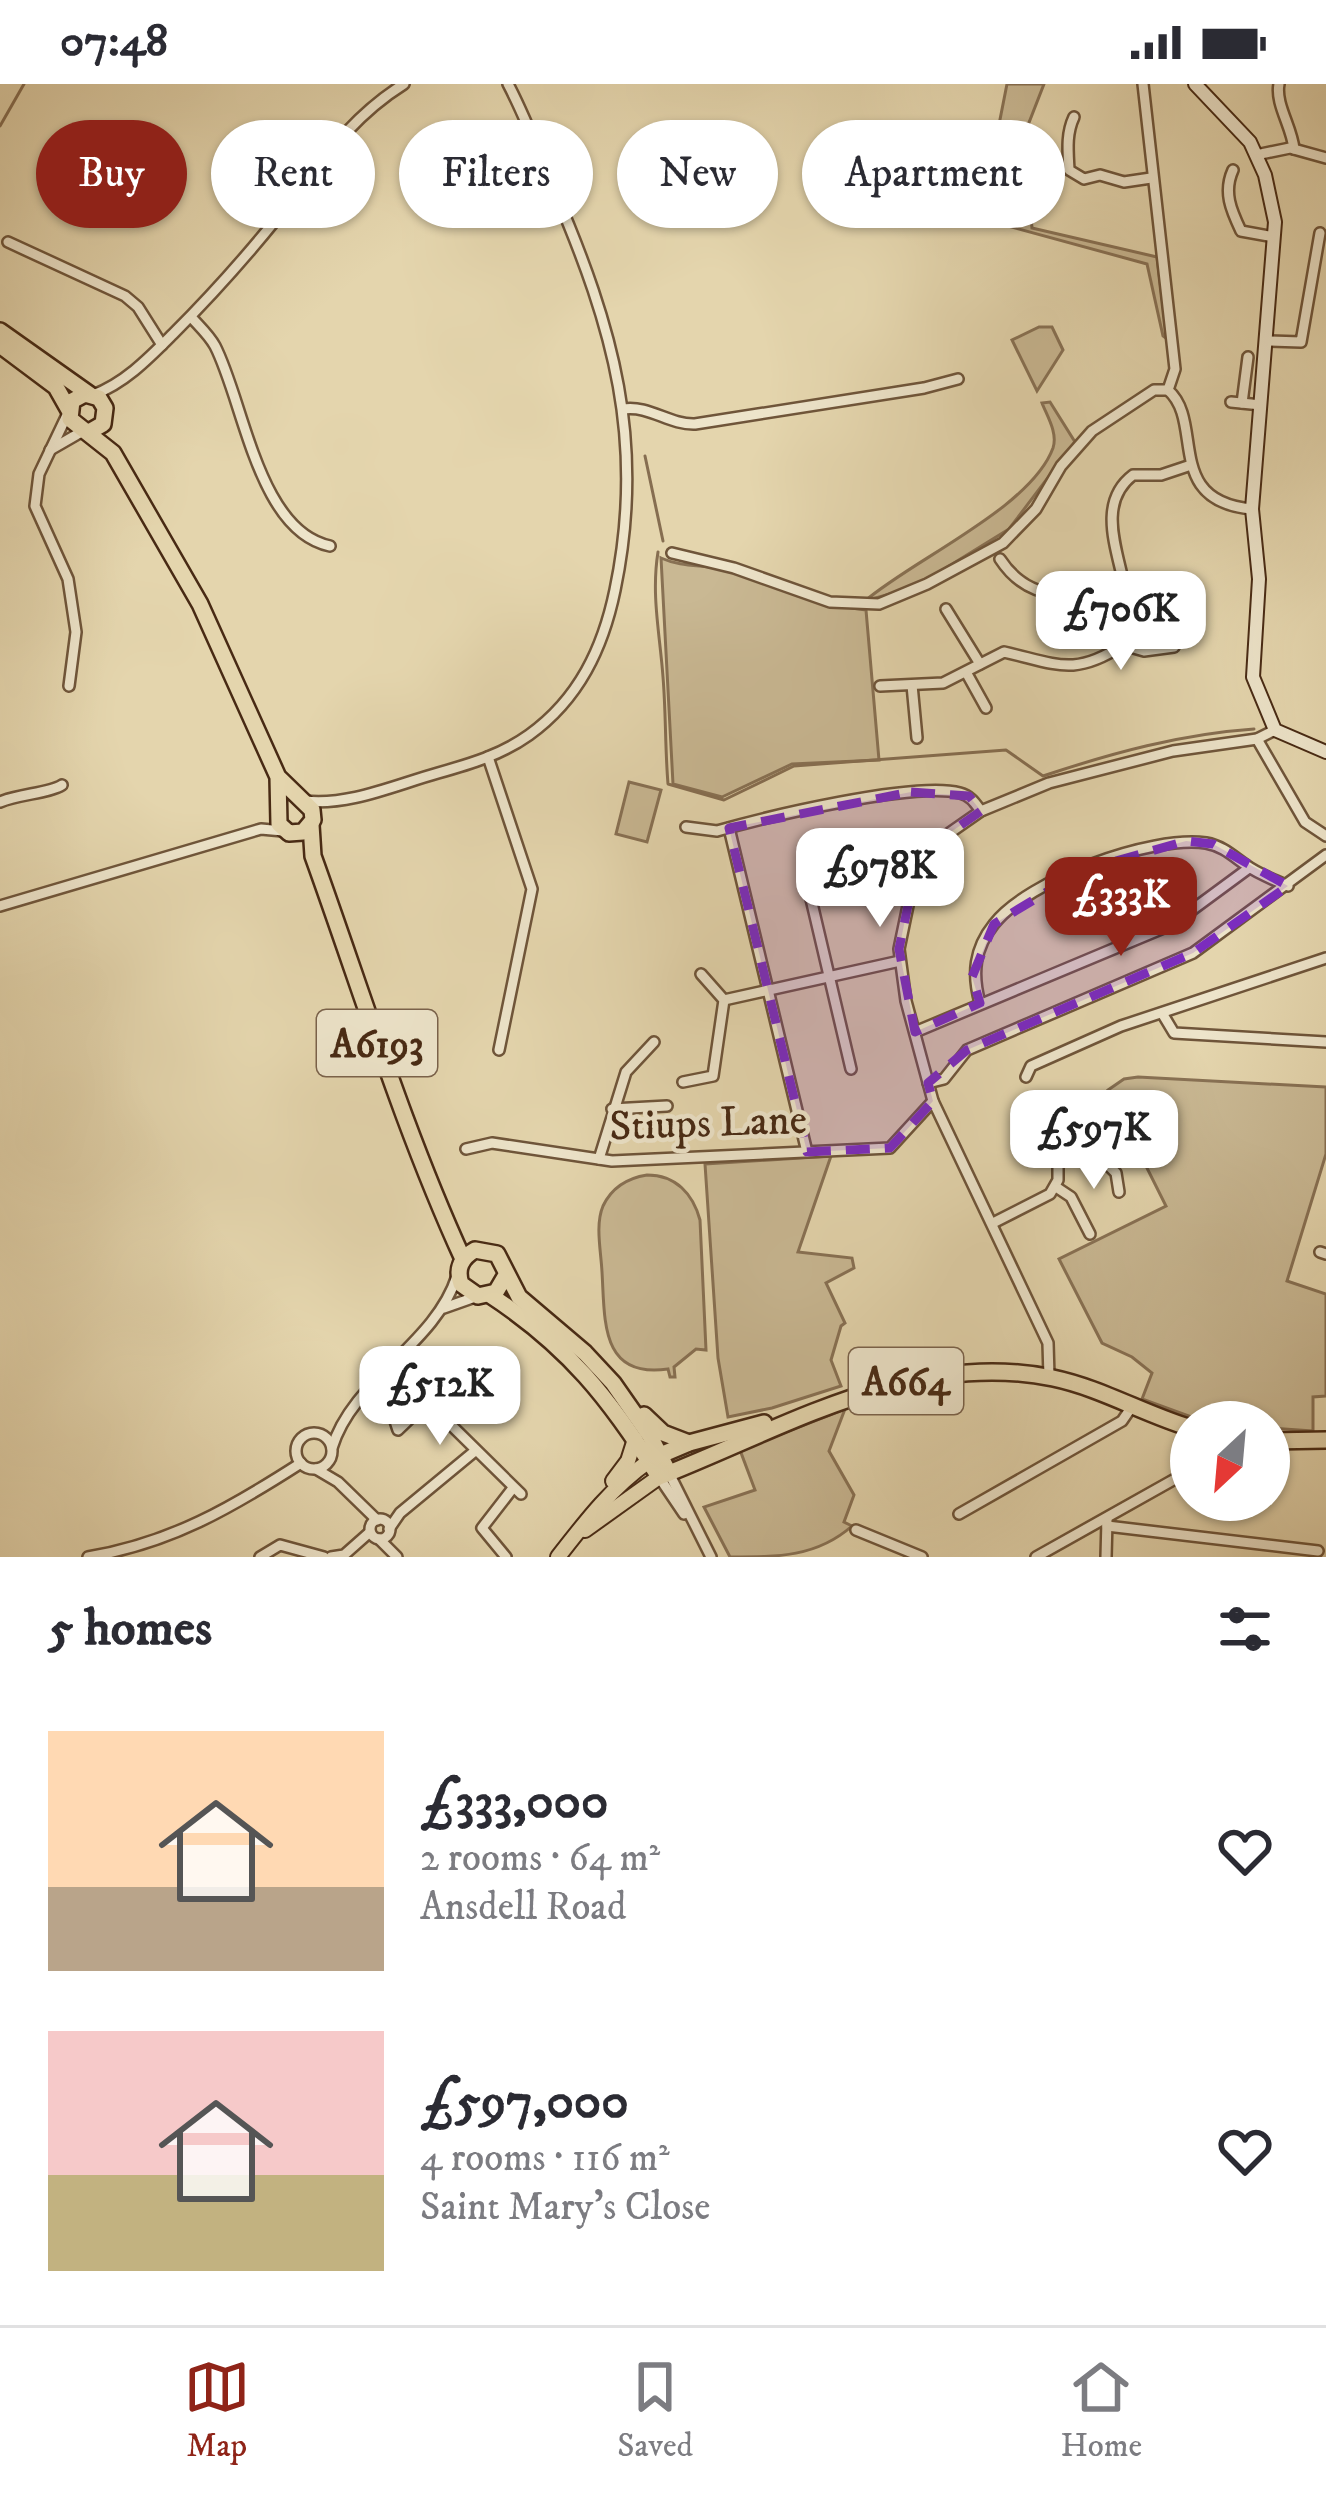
<!DOCTYPE html>
<html lang="en">
<head>
<meta charset="utf-8">
<style>
  :root { --surface:#fff; --page:#f2f2f3; --text:#2b2b33; --muted:#7c7c81; --line:#e1e1e2; --accent:#8f2418 }
  body { margin:0; font-family:"IM FELL DW Pica",serif; background:var(--page); color:var(--text); height:100vh; display:flex; flex-direction:column; font-size:45px; white-space:nowrap }
  * { box-sizing:border-box; margin:0 }
  p { font-size:39px; color:var(--muted) }
  .icon { flex:none; width:66px; height:66px; fill:none; stroke:currentColor; stroke-width:2; stroke-linecap:round; stroke-linejoin:round }
  .map { position:relative; height:1473px; overflow:hidden }
  .side { display:flex; flex-direction:column; background:var(--surface); flex:1 }
  .side>* { flex:none }
  .hud { position:absolute; left:36px; top:36px; width:1254px; height:108px; display:flex; gap:24px }
  .needle { width:78px; rotate:206deg }
  .tools { position:absolute; left:1170px; top:1317px; display:grid; gap:24px }
  .tools a { display:grid; place-items:center; width:120px; height:120px; border-radius:50%; background:var(--surface); box-shadow:0 3px 9px #0004; font-size:60px }
  .price { position:absolute; translate:-50% -102px; padding:0 27px; border-radius:24px; background:#fff; color:#222; font-size:39px; line-height:78px; filter:drop-shadow(0 3px 6px #0008) }
  .price::after { content:''; position:absolute; left:50%; top:72px; width:36px; height:27px; margin-left:-18px; background:inherit; clip-path:polygon(0 0,100% 0,50% 100%) }
  .price.on { background:var(--accent); color:#fff }
  ul { padding:0; list-style:none }
  li { display:flex; align-items:center; gap:36px; height:300px; padding:0 48px }
  li span { display:grid; place-items:center; flex:none; width:336px; height:240px; border-radius:0px; color:#555 }
  li>.icon { margin-inline-start:auto }
  span .icon { width:144px; height:144px; fill:#fffc; stroke-width:1 }
  li b { font-size:51px }
  h2 { display:flex; justify-content:space-between; align-items:center; height:144px; padding:0 48px; font-size:51px }
  .pill { padding:0 42px; border-radius:54px; background:var(--surface); box-shadow:0 3px 9px #0004; font-size:42px; line-height:108px }
  .pill.on { background:var(--accent); color:#fff }
  .status { display:flex; justify-content:space-between; align-items:center; height:84px; padding:0 60px; background:var(--surface); direction:ltr }
  .status svg { height:33px; fill:currentColor }
  .tabs { display:flex; justify-content:space-around; align-items:center; height:168px; border-top:3px solid var(--line); background:var(--surface); font-size:33px; color:var(--muted) }
  .tabs a { display:grid; justify-items:center; gap:6px }
  .tabs .on { color:var(--accent) }
  .map>svg:first-child { display:block }
  .green { fill:#c9b893; stroke:#887154; stroke-width:3 }
  .lines { fill:none; stroke-linecap:round; stroke-linejoin:round }
  .stream { stroke:#866e51; stroke-width:3 }
  .minor-casing { stroke:#6f553a; stroke-width:14 }
  .secondary-casing { stroke:#482a14; stroke-width:16 }
  .primary-casing { stroke:#482a14; stroke-width:18 }
  .trunk-casing { stroke:#482a14; stroke-width:20 }
  .minor { stroke:#ede4ca; stroke-width:9 }
  .secondary { stroke:#ede4ca; stroke-width:12 }
  .primary { stroke:#e4d5ad; stroke-width:14 }
  .trunk { stroke:#e4d5ad; stroke-width:15 }
  .marked { fill:#7b2cbf; fill-opacity:0.2; stroke:#7b2cbf; stroke-width:9; stroke-dasharray:24 15; stroke-linejoin:round }
  .labels { text-anchor:middle; stroke-width:9; stroke-linejoin:round; paint-order:stroke }
  .shield { fill:#ede4ca; stroke:#7a624b; stroke-width:3 }
  .shield-label { font-size:39px; font-weight:bold; fill:#482a14 }
  .street-label { font-size:42px; fill:#482a14; stroke:#ede4ca }
</style>
</head>
<body>
<div class="status"><b>07:48</b><svg viewBox="0 0 49 12"><path d="M0 12V9h3v3zM5 12V6h3v6zM10 12V3h3v9zM15 12V0h3v12zM26 1h20v11H26zM47 4h2v5h-2z"/></svg></div>
<div class="map">
<svg width="1326" height="1473" viewBox="0 0 1326 1473">
  <rect width="100%" height="100%" fill="#e4d5ad"/>
  <filter id="stains"><feTurbulence type="fractalNoise" baseFrequency=".00167" numOctaves="4"/><feColorMatrix values="0 0 0 0 .2 0 0 0 0 .09 0 0 0 0 .02 0 0 0 .5 -.17"/></filter>
  <radialGradient id="worn" r=".72"><stop offset=".6" stop-color="#630" stop-opacity="0"/><stop offset="1" stop-color="#630" stop-opacity=".3"/></radialGradient>
  <g class="green">
    <path d="M1007 0H1044L1023 54 1032 144 1157 173 1167 255 1163 252 1147 180 1008 142 993 71Z"/>
    <path d="M1039 243H1052L1063 266 1037 307 1012 256Z"/>
    <path d="M1050 318 1075 358 1009 445 915 503 865 517C912 476 1031 424 1053 364 1058 349 1047 332 1042 319Z"/>
    <path d="M661 474C683 484 704 480 727 486 777 498 813 520 866 526L879 676 792 680 722 713 673 700Z"/>
    <path d="M629 698 661 706 647 758 616 750Z"/>
    <path d="M1138 993 1326 1003V1070L1287 1197 1326 1210V1312L1313 1313V1347L1269 1344V1338H1205L1142 1315 1152 1289 1132 1273 1102 1259 1059 1175 1166 1122 1108 1006 1124 995Z"/>
    <path d="M831 1072 798 1168 852 1174 854 1184 826 1199 845 1239 841 1242 831 1276 841 1302 772 1324 728 1333 718 1274 705 1080Z"/>
    <path d="M647 1091C676 1091 693 1110 700 1136L706 1266 696 1265 674 1283 675 1293H670L668 1285C600 1295 605 1236 602 1188 601 1167 595 1141 603 1122 612 1103 628 1094 647 1091Z"/>
    <path d="M845 1325 829 1367 854 1411 844 1438 852 1442C817 1473 778 1473 730 1473L704 1423 755 1406 740 1366Z"/>
  </g>
  <g class="lines">
    <g class="stream">
      <path d="M0 42 24 0"/>
      <path d="M645 372 663 457"/>
      <path d="M658 468C651 511 660 551 663 593 666 629 665 664 668 700L724 716 794 682 1006 666 1043 692C1112 669 1181 650 1254 645"/>
    </g>
    <defs>
      <g id="minor">
        <path d="M1143 0 1175 285 1168 306C1205 338 1163 417 1252 425"/>
        <path d="M1279 0C1275 20 1292 43 1294 65"/>
        <path d="M1074 33C1066 50 1068 67 1069 86L1084 95 1100 91 1124 98 1151 94"/>
        <path d="M1256 71 1290 64 1326 74"/>
        <path d="M1233 86C1223 108 1231 126 1241 147L1274 153"/>
        <path d="M8 158 125 212 138 223 162 261"/>
        <path d="M191 233C199 242 209 251 215 262 244 318 258 447 330 462"/>
        <path d="M1266 257 1301 258 1320 149"/>
        <path d="M93 311C125 299 149 274 173 250 210 213 245 174 278 133 318 83 348 35 404 0"/>
        <path d="M1231 318 1261 321"/>
        <path d="M1242 319 1248 273"/>
        <path d="M623 325C650 321 669 341 695 340L924 304 958 295"/>
        <path d="M68 329 39 390 35 422 68 495 76 548 69 602"/>
        <path d="M50 366 83 347"/>
        <path d="M672 469 734 484 830 518 879 520 927 500 1003 459 1036 425 1061 382 1092 347 1154 306H1168"/>
        <path d="M1000 475C1030 521 1076 514 1123 502"/>
        <path d="M946 525 980 580"/>
        <path d="M1123 561 1144 567 1174 563"/>
        <path d="M966 588 986 624"/>
        <path d="M912 601 917 654"/>
        <path d="M880 602 943 599 1004 568C1057 580 1074 593 1123 561 1125 548 1128 534 1127 521 1125 480 1091 423 1133 391H1161L1191 381"/>
        <path d="M1257 655 1305 738 1326 752"/>
        <path d="M488 673 532 805 499 966"/>
        <path d="M305 717C349 722 395 701 438 689 470 680 501 671 529 651 579 615 603 564 615 506 646 358 613 243 555 108 540 72 526 34 508 0"/>
        <path d="M0 718C19 710 50 709 62 701"/>
        <path d="M686 743 717 747C766 733 915 697 960 709 971 712 975 719 981 727"/>
        <path d="M729 744 807 1068"/>
        <path d="M843 791 807 798 851 985"/>
        <path d="M0 822 261 745 283 747"/>
        <path d="M724 916 900 877"/>
        <path d="M980 919C972 890 974 865 994 840 1028 796 1151 751 1206 759 1223 762 1233 772 1246 781 1258 790 1275 796 1288 802"/>
        <path d="M1162 929 1174 949 1326 958"/>
        <path d="M915 948 1173 840 1249 784"/>
        <path d="M1026 993 1031 982 1121 942 1326 874"/>
        <path d="M683 998 713 992 724 916 701 890"/>
        <path d="M928 999 944 995 967 966 1193 869 1326 771"/>
        <path d="M612 1025 667 1022"/>
        <path d="M1092 1044 1102 1075 1116 1089 1119 1108"/>
        <path d="M466 1065 492 1059 612 1077 890 1064 933 1017"/>
        <path d="M599 1075 626 988 654 958"/>
        <path d="M1056 1103 1071 1113 1090 1150"/>
        <path d="M993 1139 1050 1110 1058 1096V1073L1068 1057 1108 1036"/>
        <path d="M1320 1168 1326 1170"/>
        <path d="M444 1224 478 1212"/>
        <path d="M391 1282 521 1410"/>
        <path d="M1049 1293 1048 1259 933 1017 906 917 899 865 910 812 938 757 981 727 1049 699 1173 667 1257 655 1275 646"/>
        <path d="M395 1337 398 1346 427 1318"/>
        <circle cx="314" cy="1367" r="18"/>
        <path d="M332 1364C353 1295 435 1261 457 1192"/>
        <path d="M316 1385 338 1398 377 1436"/>
        <path d="M669 1389 711 1473"/>
        <path d="M659 1393 684 1430"/>
        <path d="M959 1430 1122 1337 1133 1321"/>
        <circle cx="380" cy="1445" r="10"/>
        <path d="M1107 1442 1318 1467"/>
        <path d="M389 1445 400 1429 475 1367"/>
        <path d="M856 1446 922 1473"/>
        <path d="M379 1455 397 1473"/>
        <path d="M88 1473C171 1459 231 1424 301 1379"/>
        <path d="M260 1473 280 1461 324 1473"/>
        <path d="M331 1473 344 1471 370 1448"/>
        <path d="M506 1473 482 1444 513 1404"/>
        <path d="M1036 1473 1191 1386"/>
        <path d="M1106 1473 1107 1436"/>
      </g>
      <path id="secondary" d="M1195 0 1250 58 1265 91 1275 138 1252 425 1259 495 1253 593 1275 646 1326 668"/>
      <g id="primary">
        <path d="M613 1397 628 1377 635 1355"/>
        <path d="M585 1446 659 1393"/>
        <path d="M558 1473C586 1437 611 1404 649 1377"/>
      </g>
      <g id="trunk">
        <path d="M0 247 89 310"/>
        <path d="M0 261 56 303 69 326"/>
        <path d="M89 348 103 340 105 324 99 314 85 310 72 317 70 335 113 369 200 520 278 693 279 740 289 749 303 748 313 736 312 726 278 693"/>
        <path d="M311 741 313 772C362 908 403 1044 463 1175"/>
        <path d="M506 1191 496 1208 478 1212 461 1200C456 1185 461 1174 475 1166L497 1170 519 1213 585 1269 613 1299 650 1352 669 1389"/>
        <path d="M490 1211C568 1262 610 1315 659 1393 785 1344 913 1265 1053 1294 1101 1304 1144 1330 1191 1344"/>
        <path d="M644 1331 663 1349 689 1359"/>
        <path d="M1269 1357 1326 1356"/>
        <path d="M656 1373 689 1359 764 1339"/>
      </g>
    </defs>
    <use href="#minor" class="minor-casing"/>
    <use href="#secondary" class="secondary-casing"/>
    <use href="#primary" class="primary-casing"/>
    <use href="#trunk" class="trunk-casing"/>
    <use href="#minor" class="minor"/>
    <use href="#secondary" class="secondary"/>
    <use href="#primary" class="primary"/>
    <use href="#trunk" class="trunk"/>
  </g>
  <path class="marked" d="M911 708 969 712 981 727 938 757 910 812 899 865 915 948 980 919 972 893 994 840 1081 787 1186 757 1213 760 1288 802 1193 869 967 966 928 999 933 1017 890 1064 807 1068 729 744Z"/>
  <g class="labels">
    <g class="shield">
      <rect x="317" y="926" width="120" height="66" rx="9"/>
      <rect x="849" y="1264" width="114" height="66" rx="9"/>
    </g>
    <g class="shield-label">
      <text x="377" y="973">A6193</text>
      <text x="906" y="1311">A664</text>
    </g>
    <g class="street-label">
      <text transform="translate(708 1037) rotate(-2)" y="15">Stiups Lane</text>
    </g>
  </g>
  <rect width="100%" height="100%" filter="url(#stains)"/>
  <rect width="100%" height="100%" fill="url(#worn)"/>
</svg>
<div class="tools">
<a><svg class="needle" viewBox="-14 -14 28 28"><path d="M0-13l5 13h-10z" fill="#e53935"/><path d="M0 13l5-13h-10z" fill="#7c7c81"/></svg></a>
</div>
<b class="price" style="left:1121px;top:589px">£706K</b>
<b class="price" style="left:880px;top:846px">£978K</b>
<b class="price on" style="left:1121px;top:875px">£333K</b>
<b class="price" style="left:1094px;top:1108px">£597K</b>
<b class="price" style="left:440px;top:1364px">£512K</b>
<div class="hud">
<a class="pill on">Buy</a>
<a class="pill">Rent</a>
<a class="pill">Filters</a>
<a class="pill">New</a>
<a class="pill">Apartment</a>
</div>
</div>
<section class="side">
<h2>5 homes<svg class="icon" aria-label="filters" viewBox="0 0 24 24"><path d="M4 7h16M4 17h16"/><circle cx="9" cy="7" r="2"/><circle cx="15" cy="17" r="2"/></svg></h2>
<ul>
<li><span style="background:linear-gradient(#ffd9b3 65%,#b9a48a 0)"><svg class="icon" aria-label="home" viewBox="0 0 24 24"><path d="M3 11l9-7 9 7M6 9v11h12V9"/></svg></span><div><b>£333,000</b><p>2 rooms · 64 m²</p><p>Ansdell Road</p></div><svg class="icon" aria-label="heart" viewBox="0 0 24 24"><path d="M12 20l-8-8c-3-5 5-10 8-4 3-6 11-1 8 4z"/></svg></li>
<li><span style="background:linear-gradient(#f6c9c9 60%,#c2b280 0)"><svg class="icon" aria-label="home" viewBox="0 0 24 24"><path d="M3 11l9-7 9 7M6 9v11h12V9"/></svg></span><div><b>£597,000</b><p>4 rooms · 116 m²</p><p>Saint Mary's Close</p></div><svg class="icon" aria-label="heart" viewBox="0 0 24 24"><path d="M12 20l-8-8c-3-5 5-10 8-4 3-6 11-1 8 4z"/></svg></li>
</ul>
</section>
<nav class="tabs">
<a class="on"><svg class="icon" aria-label="map" viewBox="0 0 24 24"><path d="M3 6l6-2 6 2 6-2v14l-6 2-6-2-6 2zM9 4v14M15 6v14"/></svg>Map</a>
<a><svg class="icon" aria-label="saved" viewBox="0 0 24 24"><path d="M7 4h10v16l-5-4-5 4z"/></svg>Saved</a>
<a><svg class="icon" aria-label="home" viewBox="0 0 24 24"><path d="M3 11l9-7 9 7M6 9v11h12V9"/></svg>Home</a>
</nav>
</body>
</html>
